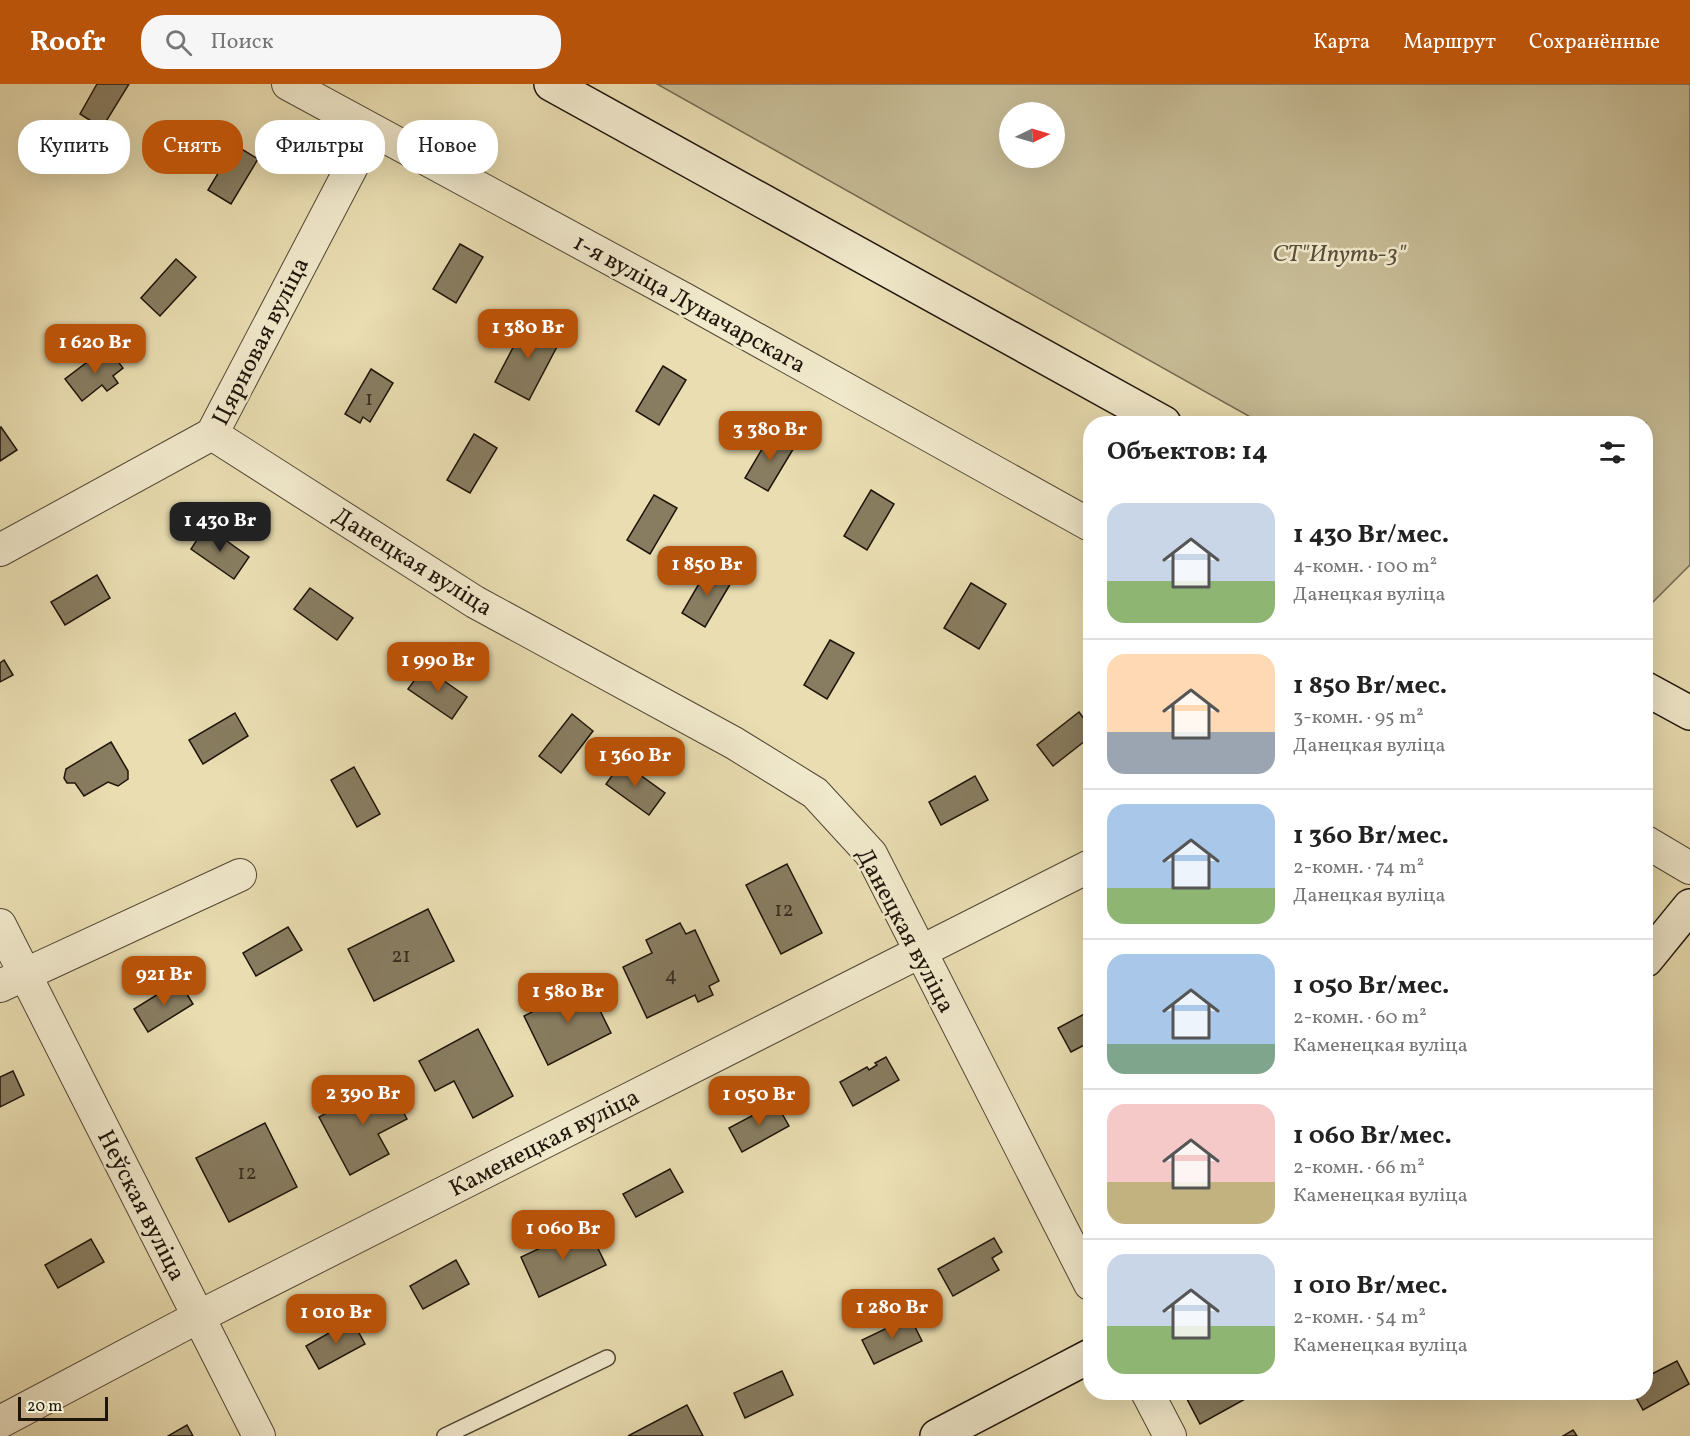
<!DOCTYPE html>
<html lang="ru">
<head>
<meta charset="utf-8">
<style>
  :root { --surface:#fff; --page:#f6f6f6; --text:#222; --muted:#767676; --line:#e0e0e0; --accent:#b45309 }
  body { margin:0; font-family:Vollkorn,serif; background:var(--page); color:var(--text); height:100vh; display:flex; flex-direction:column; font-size:22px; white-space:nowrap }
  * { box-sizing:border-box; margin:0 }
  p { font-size:20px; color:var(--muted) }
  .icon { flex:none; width:33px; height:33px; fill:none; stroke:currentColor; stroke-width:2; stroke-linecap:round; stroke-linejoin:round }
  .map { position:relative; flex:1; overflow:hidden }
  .details { position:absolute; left:1083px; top:332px; width:570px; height:984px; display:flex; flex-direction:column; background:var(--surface); border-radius:24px; box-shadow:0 6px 24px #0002 }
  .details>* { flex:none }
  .top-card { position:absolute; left:18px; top:36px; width:570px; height:54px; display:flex; gap:12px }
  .needle { width:39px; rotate:85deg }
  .fabs { position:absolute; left:999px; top:18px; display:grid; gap:12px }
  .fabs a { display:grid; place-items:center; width:66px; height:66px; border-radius:50%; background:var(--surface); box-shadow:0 6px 24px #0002; font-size:30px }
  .scale { position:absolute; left:18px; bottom:15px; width:90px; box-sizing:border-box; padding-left:6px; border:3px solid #1e150a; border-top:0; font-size:16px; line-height:21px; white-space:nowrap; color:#1e150a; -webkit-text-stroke:4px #f1e9cc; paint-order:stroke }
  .price { position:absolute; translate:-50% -51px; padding:0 14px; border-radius:12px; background:var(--accent); color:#fff; font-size:20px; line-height:39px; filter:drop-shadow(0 2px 3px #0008) }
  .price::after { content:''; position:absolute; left:50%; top:36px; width:18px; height:14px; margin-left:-9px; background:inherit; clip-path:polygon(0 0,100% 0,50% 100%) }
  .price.on { background:#222; color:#fff }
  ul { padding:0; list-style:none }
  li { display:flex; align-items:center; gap:18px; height:150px; padding:0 24px }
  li+li { border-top:2px solid var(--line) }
  li span { display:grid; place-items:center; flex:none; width:168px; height:120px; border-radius:18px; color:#555 }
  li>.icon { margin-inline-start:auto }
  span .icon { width:72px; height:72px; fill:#fffc; stroke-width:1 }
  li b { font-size:26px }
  h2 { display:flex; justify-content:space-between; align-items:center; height:72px; padding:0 24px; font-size:26px }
  .chip { padding:0 21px; border-radius:24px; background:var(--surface); box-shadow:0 6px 24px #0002; font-size:21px; line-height:54px }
  .chip.on { background:var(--accent); color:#fff }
  header { display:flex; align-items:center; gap:36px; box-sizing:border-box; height:84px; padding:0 30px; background:var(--accent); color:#fff }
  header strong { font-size:28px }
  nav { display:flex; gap:33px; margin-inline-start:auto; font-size:21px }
  .search { width:420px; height:54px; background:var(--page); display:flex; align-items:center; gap:15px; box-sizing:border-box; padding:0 21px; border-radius:24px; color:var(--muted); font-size:22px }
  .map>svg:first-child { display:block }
  .green { fill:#c6bb95; stroke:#726850; stroke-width:1.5; fill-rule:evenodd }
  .building { fill:#887d61; stroke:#1e150a; stroke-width:1.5 }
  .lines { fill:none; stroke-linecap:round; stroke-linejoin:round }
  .lane-casing { stroke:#514734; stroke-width:18 }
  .street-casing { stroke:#514734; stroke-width:34 }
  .secondary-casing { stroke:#1e150a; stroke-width:36 }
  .lane { stroke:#f1e9cc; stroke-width:15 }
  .street { stroke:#f1e9cc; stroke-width:32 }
  .secondary { stroke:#f1e9cc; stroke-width:33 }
  .labels { text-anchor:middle; stroke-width:5; stroke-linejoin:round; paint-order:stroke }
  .number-label { font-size:21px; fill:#382f20 }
  .park-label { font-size:24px; font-style:italic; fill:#594f3b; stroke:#f1e9cc }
  .street-label { font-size:24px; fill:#1e150a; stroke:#f1e9cc }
</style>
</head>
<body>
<header>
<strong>Roofr</strong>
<div class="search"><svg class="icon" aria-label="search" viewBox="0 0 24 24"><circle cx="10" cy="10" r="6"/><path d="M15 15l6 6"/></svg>Поиск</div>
<nav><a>Карта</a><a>Маршрут</a><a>Сохранённые</a></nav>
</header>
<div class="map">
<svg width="1690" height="1352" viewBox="0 0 1690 1352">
  <rect width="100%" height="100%" fill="#e9ddb1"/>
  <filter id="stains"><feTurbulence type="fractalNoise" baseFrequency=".00333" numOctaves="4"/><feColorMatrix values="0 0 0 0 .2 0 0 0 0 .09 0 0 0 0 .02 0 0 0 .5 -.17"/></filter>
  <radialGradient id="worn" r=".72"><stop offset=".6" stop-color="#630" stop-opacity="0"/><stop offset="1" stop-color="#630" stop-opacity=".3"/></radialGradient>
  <path class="green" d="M657 0H1690V481L1646 525V339H1261ZM1010 28H1054V74H1010Z"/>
  <g class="building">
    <path d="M97 0H129L102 44 80 30Z"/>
    <path d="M235 61 258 75 231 120 208 106Z"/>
    <path d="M460 160 483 173 456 219 433 205Z"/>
    <path d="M176 175 196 193 160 232 141 214Z"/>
    <path d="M527 237 561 255 529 316 495 298Z"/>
    <path d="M107 263 123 284 113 292 118 299 107 307 102 301 82 317 65 295Z"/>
    <path d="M663 282 686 296 659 341 636 327Z"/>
    <path d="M371 285 393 299 370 338 363 333 360 339 345 330Z"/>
    <path d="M1 343 17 366 0 377V344Z"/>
    <path d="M772 348 795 362 768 407 745 394Z"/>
    <path d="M474 350 497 364 470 409 447 396Z"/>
    <path d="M871 406 894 420 867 466 844 452Z"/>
    <path d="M654 411 677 424 650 470 627 456Z"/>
    <path d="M206 442 249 473 234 495 191 465Z"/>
    <path d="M708 484 732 497 705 543 682 529Z"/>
    <path d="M97 491 110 514 65 541 51 518Z"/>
    <path d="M971 499 1006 520 979 565 944 544Z"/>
    <path d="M310 504 353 534 337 556 294 525Z"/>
    <path d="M830 556 854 569 827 615 804 601Z"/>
    <path d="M4 576 13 591 0 598V579Z"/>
    <path d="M424 583 467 613 452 635 408 605Z"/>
    <path d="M1079 628 1090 643V653L1053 682 1037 661Z"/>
    <path d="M235 629 248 652 203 680 189 656Z"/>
    <path d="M572 630 593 647 561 689 539 672Z"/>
    <path d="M111 658 128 687V695L118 702 108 698 84 712 75 699H67L64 694 66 685Z"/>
    <path d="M622 678 665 709 649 731 606 700Z"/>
    <path d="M354 683 380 730 357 743 331 696Z"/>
    <path d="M975 692 988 716 941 741 929 718Z"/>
    <path d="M787 780 822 849 781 870 746 801Z"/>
    <path d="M428 825 454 877 374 917 348 865Z"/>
    <path d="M680 839 686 850 695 846 719 897 709 902 713 911 698 918 695 911 647 934 623 883 652 869 646 856Z"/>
    <path d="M288 843 302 866 256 892 243 869Z"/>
    <path d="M179 897 193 920 148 948 134 925Z"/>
    <path d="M587 900 611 949 548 981 524 932Z"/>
    <path d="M1090 927V958L1071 968 1058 944Z"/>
    <path d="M478 945 513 1012 473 1034 454 997 435 1007 419 977Z"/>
    <path d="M886 973 899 996 853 1022 840 998 867 983 869 986 877 981 875 979Z"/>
    <path d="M13 987 24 1011 0 1023V993Z"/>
    <path d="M386 997 407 1035 378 1050 389 1070 350 1091 319 1033Z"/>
    <path d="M776 1019 789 1042 742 1068 729 1044Z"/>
    <path d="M265 1039 297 1103 229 1138 196 1074Z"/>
    <path d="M670 1085 683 1108 636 1133 623 1110Z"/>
    <path d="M587 1142 606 1181 539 1213 521 1173Z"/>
    <path d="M994 1154 1002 1168 992 1174 999 1186 953 1212 938 1185Z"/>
    <path d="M91 1155 104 1178 58 1204 45 1181Z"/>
    <path d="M456 1176 469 1200 423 1225 410 1202Z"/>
    <path d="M910 1233 922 1257 874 1280 862 1256Z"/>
    <path d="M352 1236 365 1260 319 1285 306 1262Z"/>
    <path d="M1677 1277 1689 1300 1643 1326 1633 1308H1646V1293Z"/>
    <path d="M782 1287 793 1311 745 1334 734 1309Z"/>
    <path d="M1199 1308H1243L1247 1314 1200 1340 1187 1315Z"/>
    <path d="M687 1321 703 1352H628Z"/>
    <path d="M187 1341 193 1352H168Z"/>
    <path d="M1573 1346 1577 1352H1563Z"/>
  </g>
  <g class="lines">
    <defs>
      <path id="lane" d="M445 1352 607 1274"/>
      <g id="street">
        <path d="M288 0 686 216 1090 441"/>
        <path d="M212 350 475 518 734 659 815 709 871 770 1090 1200"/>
        <path d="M0 466 212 350 371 46"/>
        <path d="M1646 758 1690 784"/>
        <path d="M0 841 259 1352"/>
        <path d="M0 902 240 791"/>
        <path d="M1147 1308 1170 1352"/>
        <path d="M0 1338 198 1233 1090 782"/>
      </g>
      <g id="secondary">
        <path d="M551 0 1164 339"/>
        <path d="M1646 605 1690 629"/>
        <path d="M1646 876 1690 822"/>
        <path d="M937 1352 1090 1272"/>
      </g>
    </defs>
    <use href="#lane" class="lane-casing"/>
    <use href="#street" class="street-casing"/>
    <use href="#secondary" class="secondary-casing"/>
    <use href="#lane" class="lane"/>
    <use href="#street" class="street"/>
    <use href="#secondary" class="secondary"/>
  </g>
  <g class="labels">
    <g class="number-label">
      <text x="369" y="321">1</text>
      <text x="784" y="832">12</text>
      <text x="401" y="878">21</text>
      <text x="671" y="897">4</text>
      <text x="247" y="1095">12</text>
    </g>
    <g class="park-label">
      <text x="1339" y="177">СТ"Ипуть-3"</text>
    </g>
    <g class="street-label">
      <text transform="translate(690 219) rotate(29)" y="8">1-я вуліца Луначарскага</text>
      <text transform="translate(260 257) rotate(-63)" y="8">Цярновая вуліца</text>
      <text transform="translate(413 477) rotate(32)" y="8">Данецкая вуліца</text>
      <text transform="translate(906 846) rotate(62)" y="8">Данецкая вуліца</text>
      <text transform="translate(544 1058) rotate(-27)" y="8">Каменецкая вуліца</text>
      <text transform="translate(142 1121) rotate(63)" y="8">Неўская вуліца</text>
    </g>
  </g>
  <rect width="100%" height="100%" filter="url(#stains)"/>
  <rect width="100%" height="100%" fill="url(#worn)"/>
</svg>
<div class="fabs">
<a><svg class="needle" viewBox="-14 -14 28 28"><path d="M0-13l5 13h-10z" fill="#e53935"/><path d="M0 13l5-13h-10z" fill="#767676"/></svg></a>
</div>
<div class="scale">20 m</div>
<b class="price" style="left:528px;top:276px">1 380 Br</b>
<b class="price" style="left:95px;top:291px">1 620 Br</b>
<b class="price" style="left:770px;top:378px">3 380 Br</b>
<b class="price on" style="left:220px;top:469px">1 430 Br</b>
<b class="price" style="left:707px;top:513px">1 850 Br</b>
<b class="price" style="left:438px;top:609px">1 990 Br</b>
<b class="price" style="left:635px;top:704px">1 360 Br</b>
<b class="price" style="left:164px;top:923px">921 Br</b>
<b class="price" style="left:568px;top:940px">1 580 Br</b>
<b class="price" style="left:363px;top:1042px">2 390 Br</b>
<b class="price" style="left:759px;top:1043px">1 050 Br</b>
<b class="price" style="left:563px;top:1177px">1 060 Br</b>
<b class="price" style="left:892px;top:1256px">1 280 Br</b>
<b class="price" style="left:336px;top:1261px">1 010 Br</b>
<div class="top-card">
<a class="chip">Купить</a>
<a class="chip on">Снять</a>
<a class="chip">Фильтры</a>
<a class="chip">Новое</a>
</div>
<section class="details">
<h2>Объектов: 14<svg class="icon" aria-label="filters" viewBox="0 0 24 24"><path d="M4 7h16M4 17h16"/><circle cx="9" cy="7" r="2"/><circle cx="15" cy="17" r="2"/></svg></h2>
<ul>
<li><span style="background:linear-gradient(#c9d6e8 65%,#8fb573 0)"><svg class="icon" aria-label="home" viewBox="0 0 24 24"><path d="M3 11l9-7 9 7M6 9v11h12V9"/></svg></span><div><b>1 430 Br/мес.</b><p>4-комн. · 100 m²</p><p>Данецкая вуліца</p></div></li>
<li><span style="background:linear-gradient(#ffd9b3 65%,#9aa5b1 0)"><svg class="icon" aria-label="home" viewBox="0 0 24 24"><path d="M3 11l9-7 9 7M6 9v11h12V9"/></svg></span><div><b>1 850 Br/мес.</b><p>3-комн. · 95 m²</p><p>Данецкая вуліца</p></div></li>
<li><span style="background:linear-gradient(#a9c7e8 70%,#8fb573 0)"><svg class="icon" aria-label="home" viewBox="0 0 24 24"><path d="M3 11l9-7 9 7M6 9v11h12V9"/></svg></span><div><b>1 360 Br/мес.</b><p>2-комн. · 74 m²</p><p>Данецкая вуліца</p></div></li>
<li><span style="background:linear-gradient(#a9c7e8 75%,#7fa58c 0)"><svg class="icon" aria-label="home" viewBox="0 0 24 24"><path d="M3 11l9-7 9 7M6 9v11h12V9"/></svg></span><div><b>1 050 Br/мес.</b><p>2-комн. · 60 m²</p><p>Каменецкая вуліца</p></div></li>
<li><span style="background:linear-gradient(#f6c9c9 65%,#c2b280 0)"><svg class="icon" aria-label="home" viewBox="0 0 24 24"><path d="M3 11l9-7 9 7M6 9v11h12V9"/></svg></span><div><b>1 060 Br/мес.</b><p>2-комн. · 66 m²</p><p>Каменецкая вуліца</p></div></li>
<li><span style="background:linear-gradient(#c9d6e8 60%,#8fb573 0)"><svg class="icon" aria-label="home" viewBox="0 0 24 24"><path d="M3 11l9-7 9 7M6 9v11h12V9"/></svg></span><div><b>1 010 Br/мес.</b><p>2-комн. · 54 m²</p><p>Каменецкая вуліца</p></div></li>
</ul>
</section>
</div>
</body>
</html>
